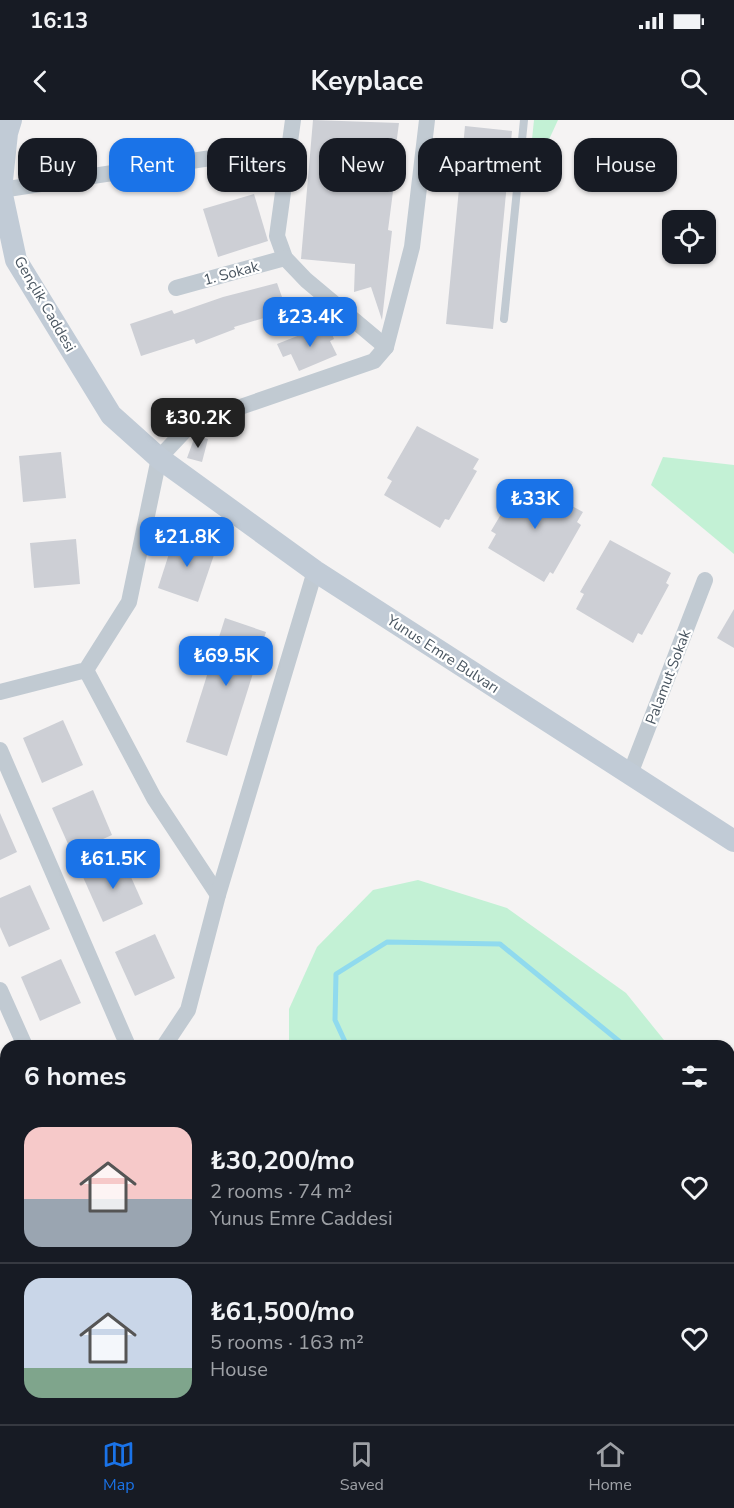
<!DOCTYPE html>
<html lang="en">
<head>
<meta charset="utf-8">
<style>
  :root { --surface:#171b24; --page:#20242c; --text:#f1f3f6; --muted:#9ea1a6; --line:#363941; --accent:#1a73e8 }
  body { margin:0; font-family:"Nunito Sans",sans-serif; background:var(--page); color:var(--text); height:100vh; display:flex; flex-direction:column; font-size:22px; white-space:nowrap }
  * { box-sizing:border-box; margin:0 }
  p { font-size:20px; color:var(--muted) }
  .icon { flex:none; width:33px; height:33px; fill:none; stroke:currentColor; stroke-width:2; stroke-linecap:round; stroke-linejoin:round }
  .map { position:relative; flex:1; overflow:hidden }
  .panel { position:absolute; left:0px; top:920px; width:735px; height:386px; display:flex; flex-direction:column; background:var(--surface); border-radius:18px 18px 0 0; box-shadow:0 2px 4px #0004 }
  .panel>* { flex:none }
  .top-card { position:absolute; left:18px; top:18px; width:699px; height:54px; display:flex; gap:12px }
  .controls { position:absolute; left:662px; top:90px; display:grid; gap:12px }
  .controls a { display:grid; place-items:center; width:54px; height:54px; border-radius:12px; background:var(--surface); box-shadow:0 2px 4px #0004; font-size:30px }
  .price { position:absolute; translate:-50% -51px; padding:0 14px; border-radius:12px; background:var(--accent); color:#fff; font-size:20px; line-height:39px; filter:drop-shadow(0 2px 3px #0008) }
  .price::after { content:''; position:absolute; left:50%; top:36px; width:18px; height:14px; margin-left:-9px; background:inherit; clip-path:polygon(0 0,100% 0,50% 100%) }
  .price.selected { background:#222; color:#fff }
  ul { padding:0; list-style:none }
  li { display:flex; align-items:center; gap:18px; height:150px; padding:0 24px }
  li+li { border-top:2px solid var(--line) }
  li span { display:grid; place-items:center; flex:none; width:168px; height:120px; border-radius:18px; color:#555 }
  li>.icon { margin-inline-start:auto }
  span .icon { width:72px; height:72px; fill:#fffc; stroke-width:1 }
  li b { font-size:26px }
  h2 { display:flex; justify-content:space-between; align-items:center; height:72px; padding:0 24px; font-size:26px }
  .chip { padding:0 21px; border-radius:18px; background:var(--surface); box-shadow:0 2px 4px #0004; font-size:21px; line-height:54px }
  .chip.selected { background:var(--accent); color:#fff }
  .status { display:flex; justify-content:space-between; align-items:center; height:42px; padding:0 30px; background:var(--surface); direction:ltr }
  .status svg { height:16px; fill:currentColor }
  header { display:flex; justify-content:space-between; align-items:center; height:78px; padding:0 24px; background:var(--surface); font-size:27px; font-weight:700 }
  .tabs { display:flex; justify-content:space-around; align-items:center; height:84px; border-top:2px solid var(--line); background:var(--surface); font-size:16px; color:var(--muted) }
  .tabs a { display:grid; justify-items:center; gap:3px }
  .tabs .selected { color:var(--accent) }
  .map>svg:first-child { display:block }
  .green { fill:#c3f1d5 }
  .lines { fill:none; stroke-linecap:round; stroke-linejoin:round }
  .stream { stroke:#90daee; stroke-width:5 }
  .building { fill:#cdcfd5 }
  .path { stroke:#7ad0a6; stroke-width:3; stroke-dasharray:4.5 3; stroke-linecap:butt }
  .lane { stroke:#c1cad2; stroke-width:8 }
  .street { stroke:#c1cad2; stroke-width:16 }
  .secondary { stroke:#c1cbd6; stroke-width:22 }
  .labels { text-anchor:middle; stroke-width:4.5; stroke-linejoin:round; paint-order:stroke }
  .street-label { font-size:15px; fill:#4a5661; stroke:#fff }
</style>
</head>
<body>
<div class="status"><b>16:13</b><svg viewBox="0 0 49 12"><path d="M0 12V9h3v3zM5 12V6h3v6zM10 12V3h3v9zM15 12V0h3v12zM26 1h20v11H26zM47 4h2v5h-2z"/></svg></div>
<header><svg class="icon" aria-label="back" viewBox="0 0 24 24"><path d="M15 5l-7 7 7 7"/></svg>Keyplace<svg class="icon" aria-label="search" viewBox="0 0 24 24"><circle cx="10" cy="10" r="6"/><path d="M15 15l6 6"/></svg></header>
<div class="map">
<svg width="734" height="1304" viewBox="0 0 734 1304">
  <rect width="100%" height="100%" fill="#f5f3f3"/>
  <g class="green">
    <path d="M534 0H558L546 26 531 29Z"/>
    <path d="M663 337 734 345V434L651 365Z"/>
    <path d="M418 760 507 788 626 873 668 925H289V889L317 827 373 770Z"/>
    <path d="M729 959 734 960V1030L729 1027Z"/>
    <path d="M729 1261 734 1269V1304H475V1299H729Z"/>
  </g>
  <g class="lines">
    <g class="stream">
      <path d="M347 926 335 900 336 854 387 822 500 824 625 926"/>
      <path d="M729 985 734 988"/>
      <path d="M470 1304 471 1299"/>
    </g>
  </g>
  <g class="building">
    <path d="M313 0 399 3 392 56H395L388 110 392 111 382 200 371 167 354 172 355 144 301 139Z"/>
    <path d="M465 6 512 11 493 209 446 204Z"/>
    <path d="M254 74 268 121 218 137 203 89Z"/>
    <path d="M277 163 287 191 234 207 235 209 196 224 194 219 141 236 130 204 172 190 174 194 223 177Z"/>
    <path d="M328 204 334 219 330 221 337 235 299 251 291 234 283 237 277 224Z"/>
    <path d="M417 306 479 339 473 349 477 351 449 400 445 399 440 408 384 375 392 361 387 358Z"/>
    <path d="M195 316 208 319 202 342 187 338Z"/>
    <path d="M61 332 66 378 23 382 19 336Z"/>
    <path d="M522 359 583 392 577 402 581 405 553 454 550 452 544 462 488 428 496 414 491 411Z"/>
    <path d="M175 415 216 429 198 482 158 468Z"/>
    <path d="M76 419 80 464 34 468 30 423Z"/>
    <path d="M610 420 671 453 666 463 669 465 642 515 638 513 633 523 576 489 584 474 580 472Z"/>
    <path d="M734 489V528L717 518Z"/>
    <path d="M225 498 266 512 227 636 186 622Z"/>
    <path d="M63 600 83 645 42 663 23 618Z"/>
    <path d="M93 670 112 715 72 733 52 688Z"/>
    <path d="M0 693 17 732 0 740Z"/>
    <path d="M123 739 143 784 103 802 83 757Z"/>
    <path d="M30 765 50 809 9 827 0 807V778Z"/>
    <path d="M155 814 175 858 135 876 115 832Z"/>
    <path d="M61 839 81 883 40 901 21 857Z"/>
  </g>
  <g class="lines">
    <g class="path">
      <path d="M0 1137 6 1139"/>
      <path d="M332 1299 333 1304"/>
    </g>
    <path class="lane" d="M504 199 524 0"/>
    <g class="street">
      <path d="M293 0 277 116 285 138 306 160 386 227"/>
      <path d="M1 70 290 26"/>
      <path d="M176 168 285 138"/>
      <path d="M86 550 154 678 218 775"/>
      <path d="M0 572 86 550 129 482 159 338 191 304 374 241 386 227 412 127 427 0"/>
      <path d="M0 630 128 926"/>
      <path d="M630 654 705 460"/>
      <path d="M0 870 25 926"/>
      <path d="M164 926 188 890 218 775 315 451"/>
      <path d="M0 1090H6"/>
    </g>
    <path class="secondary" d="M11 0 7 13 1 70 16 140 111 295 159 338 315 451 734 721"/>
  </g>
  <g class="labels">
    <g class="street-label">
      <text transform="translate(231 153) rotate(-15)" y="5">1. Sokak</text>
      <text transform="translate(45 184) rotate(60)" y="5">Gençlik Caddesi</text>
      <text transform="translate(443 534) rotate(33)" y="5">Yunus Emre Bulvarı</text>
      <text transform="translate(668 557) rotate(-69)" y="5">Palamut Sokak</text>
    </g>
  </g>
</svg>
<div class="controls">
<a><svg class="icon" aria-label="locate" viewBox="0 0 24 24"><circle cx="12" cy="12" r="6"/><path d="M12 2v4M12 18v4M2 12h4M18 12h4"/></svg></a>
</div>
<b class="price" style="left:310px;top:228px">₺23.4K</b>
<b class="price selected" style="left:198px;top:329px">₺30.2K</b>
<b class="price" style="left:535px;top:410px">₺33K</b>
<b class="price" style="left:187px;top:448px">₺21.8K</b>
<b class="price" style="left:226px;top:567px">₺69.5K</b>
<b class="price" style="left:113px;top:770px">₺61.5K</b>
<div class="top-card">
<a class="chip">Buy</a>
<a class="chip selected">Rent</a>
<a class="chip">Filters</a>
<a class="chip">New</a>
<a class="chip">Apartment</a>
<a class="chip">House</a>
</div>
<section class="panel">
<h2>6 homes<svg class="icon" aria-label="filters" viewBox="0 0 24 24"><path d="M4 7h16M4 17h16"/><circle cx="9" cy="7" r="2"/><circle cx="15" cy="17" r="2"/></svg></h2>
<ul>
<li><span style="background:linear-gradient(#f6c9c9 60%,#9aa5b1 0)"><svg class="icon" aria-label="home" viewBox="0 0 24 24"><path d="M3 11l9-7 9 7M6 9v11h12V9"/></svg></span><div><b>₺30,200/mo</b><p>2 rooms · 74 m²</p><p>Yunus Emre Caddesi</p></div><svg class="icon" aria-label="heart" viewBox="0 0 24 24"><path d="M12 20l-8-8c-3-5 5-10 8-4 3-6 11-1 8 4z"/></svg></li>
<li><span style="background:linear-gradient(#c9d6e8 75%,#7fa58c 0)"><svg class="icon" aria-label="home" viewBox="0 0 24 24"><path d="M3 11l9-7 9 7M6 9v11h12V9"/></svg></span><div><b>₺61,500/mo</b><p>5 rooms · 163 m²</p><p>House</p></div><svg class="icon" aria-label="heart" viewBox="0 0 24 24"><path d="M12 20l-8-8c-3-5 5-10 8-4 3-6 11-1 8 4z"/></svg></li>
</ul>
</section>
</div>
<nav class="tabs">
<a class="selected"><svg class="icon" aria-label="map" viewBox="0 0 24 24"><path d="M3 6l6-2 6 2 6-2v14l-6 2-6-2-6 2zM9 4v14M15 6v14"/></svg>Map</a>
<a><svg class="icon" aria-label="saved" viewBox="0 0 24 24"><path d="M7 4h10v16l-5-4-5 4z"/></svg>Saved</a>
<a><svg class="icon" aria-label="home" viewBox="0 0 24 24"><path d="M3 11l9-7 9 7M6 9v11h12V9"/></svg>Home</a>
</nav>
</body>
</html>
